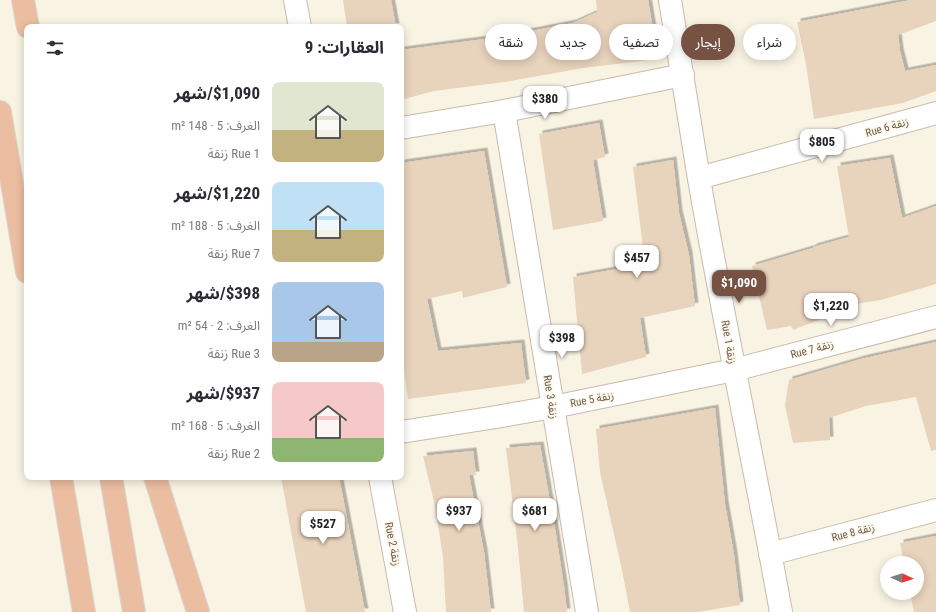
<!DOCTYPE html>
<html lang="ar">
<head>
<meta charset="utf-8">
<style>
  :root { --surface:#fff; --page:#f2f2f3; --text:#2b2b33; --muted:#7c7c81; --accent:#775243 }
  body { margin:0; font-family:"Roboto Condensed","Noto Sans Arabic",sans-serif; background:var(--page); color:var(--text); direction:rtl; height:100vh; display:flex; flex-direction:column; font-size:15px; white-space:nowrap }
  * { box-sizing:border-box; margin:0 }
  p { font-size:13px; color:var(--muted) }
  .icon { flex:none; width:22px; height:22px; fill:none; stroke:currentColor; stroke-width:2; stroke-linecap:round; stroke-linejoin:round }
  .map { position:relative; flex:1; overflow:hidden; direction:ltr }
  .sheet { position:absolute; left:24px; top:24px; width:380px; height:456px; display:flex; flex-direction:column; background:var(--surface); border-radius:8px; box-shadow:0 2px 10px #0003; direction:rtl }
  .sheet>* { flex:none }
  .top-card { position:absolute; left:416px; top:24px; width:380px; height:36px; direction:rtl; display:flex; gap:8px }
  .needle { width:26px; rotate:94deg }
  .controls { position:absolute; left:880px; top:556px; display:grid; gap:8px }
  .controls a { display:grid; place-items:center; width:44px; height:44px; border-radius:50%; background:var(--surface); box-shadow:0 2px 10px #0003; font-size:20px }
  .price { position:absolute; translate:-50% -34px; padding:0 9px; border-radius:8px; background:#fff; color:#222; font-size:13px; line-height:26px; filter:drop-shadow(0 1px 2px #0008) }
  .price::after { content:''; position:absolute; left:50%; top:24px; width:12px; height:9px; margin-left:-6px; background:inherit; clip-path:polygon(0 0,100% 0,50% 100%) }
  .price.active { background:var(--accent); color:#fff }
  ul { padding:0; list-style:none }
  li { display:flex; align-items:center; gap:12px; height:100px; padding:0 20px }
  li span { display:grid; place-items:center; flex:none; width:112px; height:80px; border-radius:8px; color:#555 }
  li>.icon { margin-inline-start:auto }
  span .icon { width:48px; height:48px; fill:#fffc; stroke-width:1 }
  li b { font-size:17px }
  h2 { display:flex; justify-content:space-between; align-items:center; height:48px; padding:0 20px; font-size:17px }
  .chip { padding:0 14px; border-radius:18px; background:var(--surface); box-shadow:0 2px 10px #0003; font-size:14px; line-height:36px }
  .chip.active { background:var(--accent); color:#fff }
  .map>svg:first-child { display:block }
  .building { fill:#e8d3bc; filter:url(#shadow) }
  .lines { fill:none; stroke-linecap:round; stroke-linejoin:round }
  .street-casing { stroke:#c8bbac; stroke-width:24 }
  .highway-casing { stroke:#d9d5d1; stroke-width:24 }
  .street { stroke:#fff; stroke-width:22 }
  .highway { stroke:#ebbda1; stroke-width:22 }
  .labels { text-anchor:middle; stroke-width:3; stroke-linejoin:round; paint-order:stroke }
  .street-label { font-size:11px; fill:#6d5c4d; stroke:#fcf7e8 }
</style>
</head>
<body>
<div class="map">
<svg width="936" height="612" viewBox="0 0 936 612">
  <defs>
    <filter id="shadow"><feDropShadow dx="3.5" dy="-3.5" stdDeviation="0" flood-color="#0004"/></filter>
  </defs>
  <rect width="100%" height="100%" fill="#f9f3e3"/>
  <g class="building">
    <path d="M343 0H391L396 27H347Z"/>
    <path d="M596 0H648L658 59 583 68 505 82 434 91 401 100V50L500 37 573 23 597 12Z"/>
    <path d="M911 0H936V21L898 35 900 51 905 71 936 65V91L903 103 814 119 806 64 797 22Z"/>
    <path d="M599 123 605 157 593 160 603 221 553 230 539 134Z"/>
    <path d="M484 151 507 287 463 298 462 291 427 299 438 351 521 343 526 383 408 399 401 348V163Z"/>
    <path d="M890 158 902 218 936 206V284L881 300 835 307 836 313 793 330 791 326 767 330 752 266 813 248V247L849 237 837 166Z"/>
    <path d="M673 160 679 213 689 255 695 306 640 318 646 357 582 374 573 277 645 264 633 167Z"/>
    <path d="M936 342V450L931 451 916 397 866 406 829 418 830 440 793 443 785 405 789 380 861 359Z"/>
    <path d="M715 408 725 504 734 555 740 605 698 612H630L622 570 600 472 596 429Z"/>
    <path d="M540 445 556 535 564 586 567 612H524L518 548 506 448Z"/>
    <path d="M473 451 476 475H469L484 552 491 612H446L443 557 435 506 423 456Z"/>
    <path d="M281 477H339L365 612H306Z"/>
    <path d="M936 536V612H914L910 593H917V563H904L900 543Z"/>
  </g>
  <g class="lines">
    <defs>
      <g id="street">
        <path d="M295 0 300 27"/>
        <path d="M670 0C680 60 689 119 699 179 724 324 755 467 781 612"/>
        <path d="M504 111 587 612"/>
        <path d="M401 128 504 111 683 75"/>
        <path d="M699 178 936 113"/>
        <path d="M401 432 496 417 553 407 734 370 936 317"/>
        <path d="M380 477 405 612"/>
        <path d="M770 554 936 510"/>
      </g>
      <g id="highway">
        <path d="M23 0 28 27"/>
        <path d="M0 112 27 272"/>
        <path d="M61 477 84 612"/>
        <path d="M111 477 134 612"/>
        <path d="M155 477 198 612"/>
      </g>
    </defs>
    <use href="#street" class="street-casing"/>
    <use href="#highway" class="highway-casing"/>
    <use href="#street" class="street"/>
    <use href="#highway" class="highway"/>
  </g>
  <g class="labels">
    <g class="street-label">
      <text transform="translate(887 127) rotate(-16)" y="4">Rue 6 زنقة</text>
      <text transform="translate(729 342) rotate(80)" y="4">Rue 1 زنقة</text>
      <text transform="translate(812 349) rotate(-15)" y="4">Rue 7 زنقة</text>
      <text transform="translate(551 397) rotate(81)" y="4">Rue 3 زنقة</text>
      <text transform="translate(592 399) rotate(-11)" y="4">Rue 5 زنقة</text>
      <text transform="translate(853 532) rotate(-15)" y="4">Rue 8 زنقة</text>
      <text transform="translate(393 544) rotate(79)" y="4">Rue 2 زنقة</text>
    </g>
  </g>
</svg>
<div class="controls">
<a><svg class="needle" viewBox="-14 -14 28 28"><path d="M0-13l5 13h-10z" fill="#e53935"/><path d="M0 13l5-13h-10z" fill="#7c7c81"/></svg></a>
</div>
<b class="price" style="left:545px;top:120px">$380</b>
<b class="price" style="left:822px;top:163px">$805</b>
<b class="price" style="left:637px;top:279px">$457</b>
<b class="price active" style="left:739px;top:304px">$1,090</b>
<b class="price" style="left:831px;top:327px">$1,220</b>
<b class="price" style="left:562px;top:359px">$398</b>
<b class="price" style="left:459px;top:532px">$937</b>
<b class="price" style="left:535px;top:532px">$681</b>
<b class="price" style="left:323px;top:545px">$527</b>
<div class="top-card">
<a class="chip">شراء</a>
<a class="chip active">إيجار</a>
<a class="chip">تصفية</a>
<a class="chip">جديد</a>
<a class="chip">شقة</a>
</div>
<section class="sheet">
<h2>العقارات: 9<svg class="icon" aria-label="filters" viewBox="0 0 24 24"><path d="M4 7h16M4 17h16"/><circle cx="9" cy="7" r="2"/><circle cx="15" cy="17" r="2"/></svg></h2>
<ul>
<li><span style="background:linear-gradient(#dfe7d0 60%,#c2b280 0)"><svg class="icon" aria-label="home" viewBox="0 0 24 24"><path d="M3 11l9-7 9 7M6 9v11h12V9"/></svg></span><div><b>$1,090/شهر</b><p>الغرف: 5 · 148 m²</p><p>Rue 1 زنقة</p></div></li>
<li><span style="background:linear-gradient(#bfe0f5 60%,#c2b280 0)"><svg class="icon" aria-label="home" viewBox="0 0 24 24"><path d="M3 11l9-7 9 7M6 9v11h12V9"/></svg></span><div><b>$1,220/شهر</b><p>الغرف: 5 · 188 m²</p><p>Rue 7 زنقة</p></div></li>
<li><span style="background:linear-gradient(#a9c7e8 75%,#b9a48a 0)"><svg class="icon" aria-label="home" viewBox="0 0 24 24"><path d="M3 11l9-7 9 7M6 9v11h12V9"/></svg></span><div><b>$398/شهر</b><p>الغرف: 2 · 54 m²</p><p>Rue 3 زنقة</p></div></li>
<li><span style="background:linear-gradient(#f6c9c9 70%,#8fb573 0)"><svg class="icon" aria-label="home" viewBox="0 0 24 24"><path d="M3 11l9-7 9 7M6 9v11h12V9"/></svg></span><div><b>$937/شهر</b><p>الغرف: 5 · 168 m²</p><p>Rue 2 زنقة</p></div></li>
</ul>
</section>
</div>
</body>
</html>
